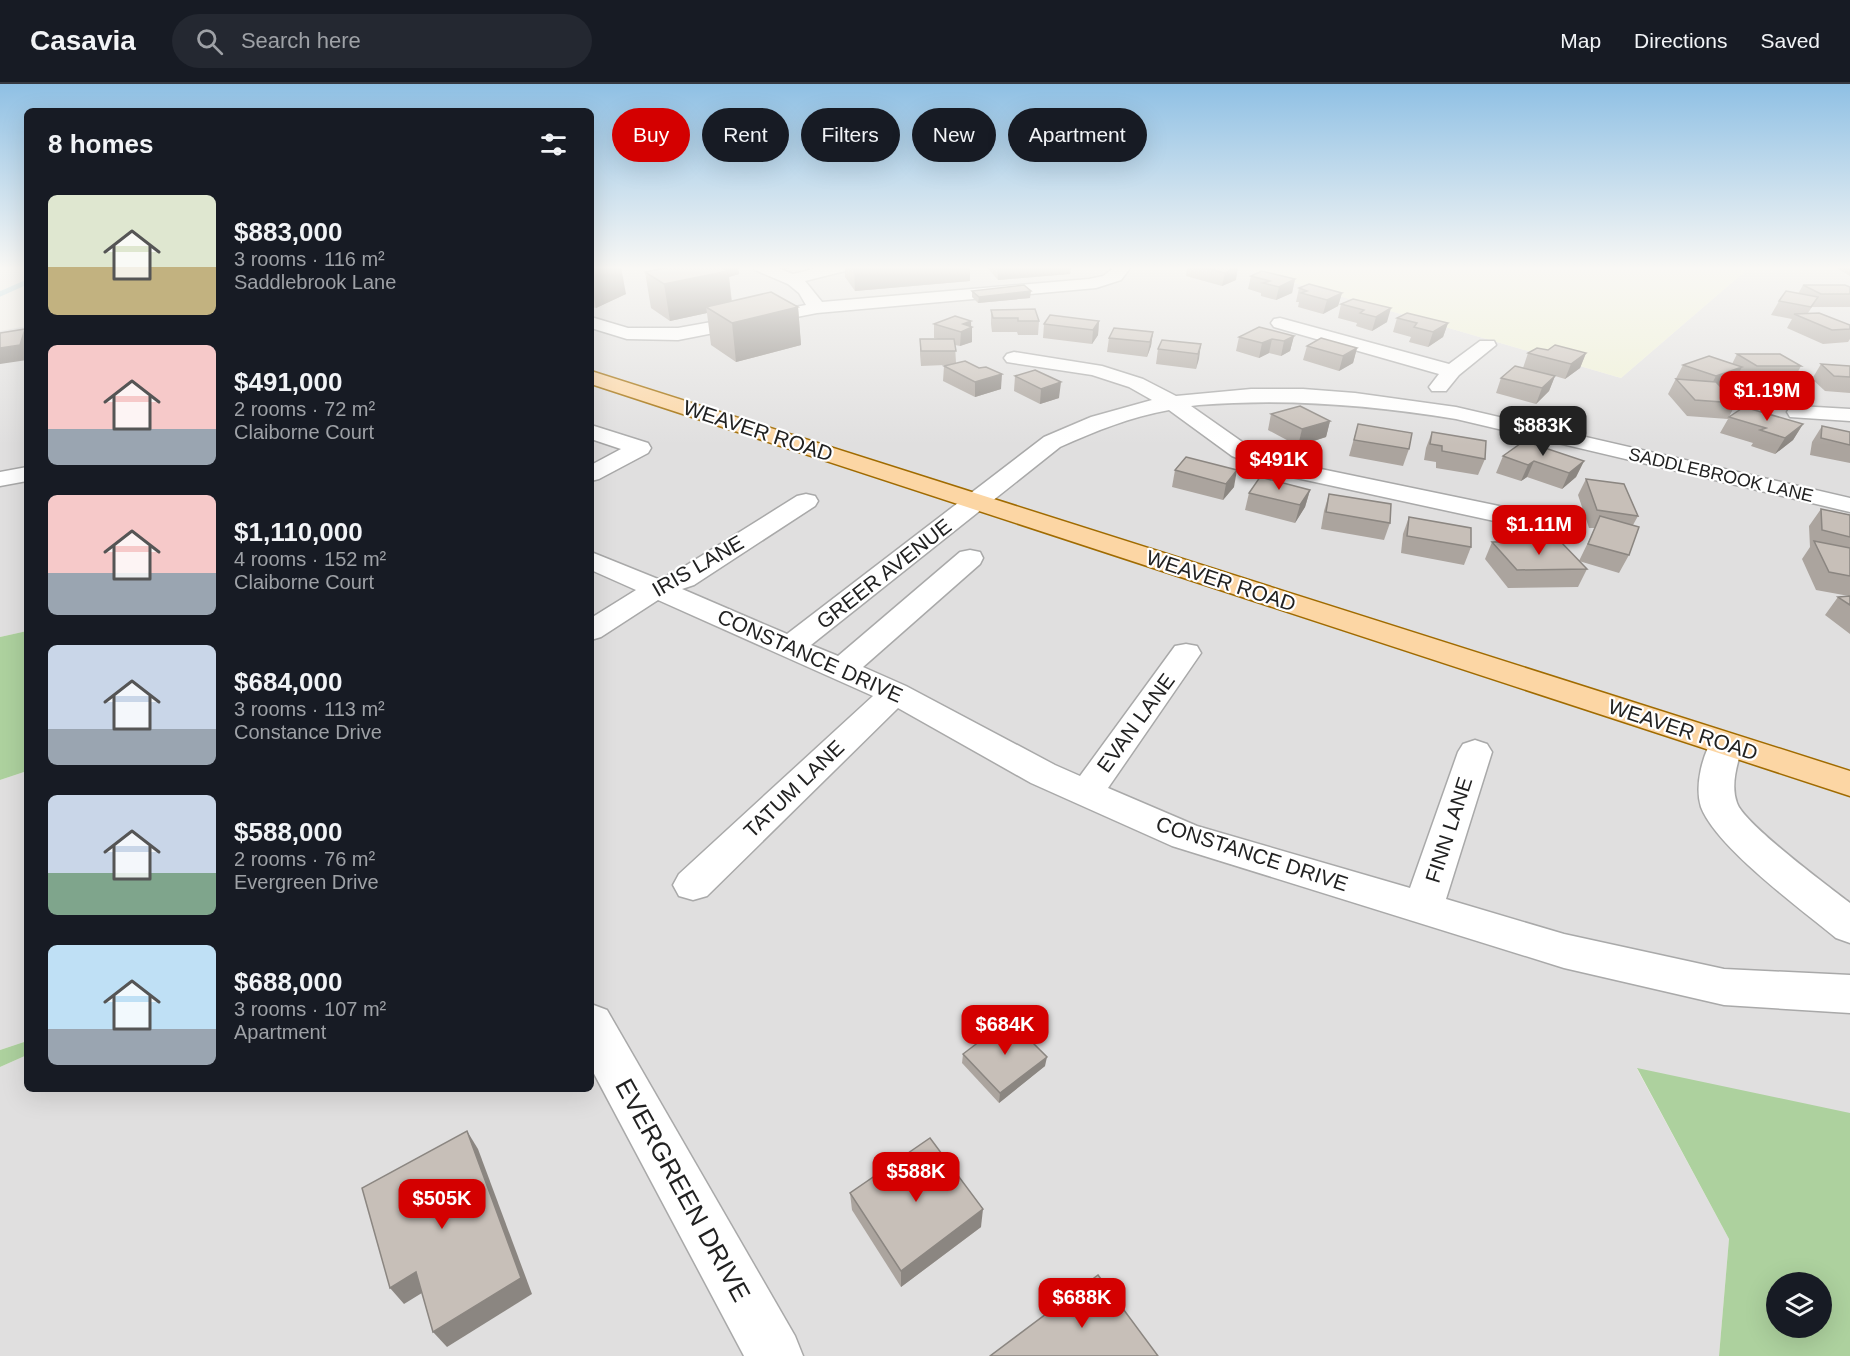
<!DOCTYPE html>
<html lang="en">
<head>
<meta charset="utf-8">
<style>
  :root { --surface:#171b24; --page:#242831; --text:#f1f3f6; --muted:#9ea1a6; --line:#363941; --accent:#d40000 }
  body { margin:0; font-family:Helvetica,sans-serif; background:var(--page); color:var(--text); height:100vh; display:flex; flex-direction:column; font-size:22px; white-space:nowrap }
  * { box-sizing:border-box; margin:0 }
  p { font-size:20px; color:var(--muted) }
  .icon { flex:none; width:33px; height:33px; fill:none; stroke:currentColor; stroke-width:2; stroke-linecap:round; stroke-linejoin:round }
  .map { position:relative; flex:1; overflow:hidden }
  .sheet { position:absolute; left:24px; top:24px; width:570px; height:984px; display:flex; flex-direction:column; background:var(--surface); border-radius:9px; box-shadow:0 6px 24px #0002 }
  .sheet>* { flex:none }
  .top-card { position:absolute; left:612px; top:24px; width:570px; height:54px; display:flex; gap:12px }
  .tools { position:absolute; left:1766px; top:1188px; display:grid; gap:12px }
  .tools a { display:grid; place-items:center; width:66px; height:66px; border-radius:50%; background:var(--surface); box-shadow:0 6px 24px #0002; font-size:30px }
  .price { position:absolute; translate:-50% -51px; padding:0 14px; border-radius:12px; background:var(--accent); color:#fff; font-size:20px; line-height:39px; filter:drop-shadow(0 2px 3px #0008) }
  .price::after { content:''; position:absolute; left:50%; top:36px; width:18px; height:14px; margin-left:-9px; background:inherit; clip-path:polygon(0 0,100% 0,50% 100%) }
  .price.current { background:#222; color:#fff }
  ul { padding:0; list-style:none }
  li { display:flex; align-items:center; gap:18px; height:150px; padding:0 24px }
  li span { display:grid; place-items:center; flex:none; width:168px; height:120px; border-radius:9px; color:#555 }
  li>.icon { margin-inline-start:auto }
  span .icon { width:72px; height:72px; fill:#fffc; stroke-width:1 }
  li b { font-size:26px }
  h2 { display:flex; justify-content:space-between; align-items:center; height:72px; padding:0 24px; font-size:26px }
  .chip { padding:0 21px; border-radius:27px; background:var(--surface); box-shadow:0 6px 24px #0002; font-size:21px; line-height:54px }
  .chip.current { background:var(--accent); color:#fff }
  header { display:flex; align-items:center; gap:36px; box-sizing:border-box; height:84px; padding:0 30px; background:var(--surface); border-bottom:2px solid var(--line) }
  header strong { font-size:28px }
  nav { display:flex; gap:33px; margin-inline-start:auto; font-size:21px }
  .search { width:420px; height:54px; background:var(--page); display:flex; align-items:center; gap:15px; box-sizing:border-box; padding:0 21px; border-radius:33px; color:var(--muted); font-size:22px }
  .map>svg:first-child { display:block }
  .residential { fill:#e0dfdf }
  .farmland { fill:#eef0d5 }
  .forest { fill:#add19e; fill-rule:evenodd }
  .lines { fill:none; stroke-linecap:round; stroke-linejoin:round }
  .stream { stroke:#aad3df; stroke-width:5 }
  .minor-casing { stroke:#a9a9a9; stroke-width:3 }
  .major-casing { stroke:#a06b00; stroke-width:3 }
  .minor { fill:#fff; fill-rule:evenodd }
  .major { fill:#fcd6a4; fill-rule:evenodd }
  .wall { fill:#aba49e }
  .shaded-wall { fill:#8b8681 }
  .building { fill:#c7bfb8; stroke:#8b8681; stroke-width:1.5 }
  .labels { text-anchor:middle; stroke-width:4.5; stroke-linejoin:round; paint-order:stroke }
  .far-street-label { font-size:18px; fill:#222; stroke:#fff }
  .street-label { font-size:21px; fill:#222; stroke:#fff }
  .near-street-label { font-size:26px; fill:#222; stroke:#fff }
</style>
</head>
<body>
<header>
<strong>Casavia</strong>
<div class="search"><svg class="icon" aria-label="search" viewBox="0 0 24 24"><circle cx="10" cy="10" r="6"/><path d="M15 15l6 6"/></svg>Search here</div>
<nav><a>Map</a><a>Directions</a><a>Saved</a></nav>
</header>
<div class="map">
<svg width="1850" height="1272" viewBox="0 0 1850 1272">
  <rect width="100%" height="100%" fill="#f2efe9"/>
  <g class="residential">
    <path d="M591 183H1239L1621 294 1750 183H1850V1078L1637 985 1729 1155 1719 1272H0V983L27 971V1005H591Z"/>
    <path d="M27 242V547L0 553V247Z"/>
    <path d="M27 687V957L0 966V696Z"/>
  </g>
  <path class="farmland" d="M1239 183H1750L1621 294Z"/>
  <g class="forest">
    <path d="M27 547V687L0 696V553Z"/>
    <path d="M27 957V971L0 983V966Z"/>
    <path d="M1637 984 1850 1029V1272H1719L1729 1155ZM1821 1198V1244H1776V1198Z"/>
  </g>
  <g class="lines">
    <path class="stream" d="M0 210 27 198"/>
    <defs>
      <g id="minor">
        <path d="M753 183H775L793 190 822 183H851L849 186 805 197 822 218 1089 195 1103 192 1115 183H1131L1121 196 1096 204 817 229 678 256 627 255 591 244V233L628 244H678L806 221 799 209 788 200 755 186Z"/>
        <path d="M1280 234 1449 280 1480 257H1494L1496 261 1459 291 1446 307H1432L1429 303 1439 290 1274 243 1271 239 1274 235Z"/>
        <path d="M1014 268 1102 282 1143 295 1176 312 1251 305H1303L1355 309 1456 323 1850 414V428L1456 335C1370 321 1286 314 1199 321L1191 322 1248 362 1292 379 1499 422 1508 425 1512 430 1508 435 1499 438 1278 390 1232 372 1169 326C1130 333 1096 347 1060 363L811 561 838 572 960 468 970 466 980 468 983 474 980 480 863 583 906 602 1055 681 1080 692 1175 562 1186 560 1197 562 1201 569 1108 704 1197 742 1410 804 1458 668 1463 660 1475 656 1487 660 1492 668 1446 815 1564 850 1724 885 1850 891V929L1724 921 1564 884 1172 762 1031 699 898 624 707 812 693 816 679 812 673 801 679 790 873 612 658 516 601 553 591 556V534L636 506 591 486V468L658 495 674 489 797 412 806 410 815 412 818 417 815 422 694 501 682 505 787 550 1044 353 1091 333 1152 316 1129 303 1092 291 1007 278 1004 274 1007 270Z"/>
        <path d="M1798 322 1850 325V337L1790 333 1787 328 1790 323Z"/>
        <path d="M591 341 648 359 651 364 648 369 599 395 591 397V381L621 365 591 355Z"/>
        <path d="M27 383V397L0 402V388Z"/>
        <path d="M1726 649 1738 652 1743 660C1738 678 1730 700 1737 719 1744 740 1828 802 1850 819V859L1836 854C1801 825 1716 763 1701 723 1694 701 1703 670 1714 652Z"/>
        <path d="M591 920 607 926 795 1252 803 1272H744L591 984Z"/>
      </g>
      <path id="major" d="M591 287 1850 687V712L591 300Z"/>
    </defs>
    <use href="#minor" class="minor-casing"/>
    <use href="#major" class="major-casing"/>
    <use href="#minor" class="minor"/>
    <use href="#major" class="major"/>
  </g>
  <g class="wall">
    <path d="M591 183 626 210 596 224 591 223Z"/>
    <path d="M666 183H738L739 190 729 193 732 217 798 223 801 261 736 278 711 261 707 229 670 237 651 224 645 188 667 184Z"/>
    <path d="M845 183H970V197L855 207 845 193Z"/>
    <path d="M988 183H1071L1070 190 998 196 988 185Z"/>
    <path d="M1187 183H1237L1236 196 1222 202 1186 192Z"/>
    <path d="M1835 183H1850V192Z"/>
    <path d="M1251 192 1295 195 1292 209 1276 216 1261 212V209L1248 205Z"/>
    <path d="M1803 201 1850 203V223H1812L1808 229 1850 241V255L1848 258 1823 260 1787 244 1792 235 1771 231 1779 217 1798 210Z"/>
    <path d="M1299 204 1342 209 1338 222 1323 230 1298 223 1299 218H1296Z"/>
    <path d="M972 207 1030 214 978 219 972 213Z"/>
    <path d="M1353 215 1387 238 1372 247 1356 242 1357 239 1338 234 1341 220Z"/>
    <path d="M991 226 1039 237 1038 251H1018L1017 248H992L991 240Z"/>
    <path d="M1397 234 1448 239 1443 253 1428 263 1409 258 1411 253 1393 248Z"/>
    <path d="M971 237 972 258 960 262 955 261 956 279 1001 305 975 313 943 297 944 282 945 281 921 282 920 270V255H938L934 254V240Z"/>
    <path d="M1099 237 1098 251 1092 260 1043 254 1044 240Z"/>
    <path d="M1153 248 1151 262 1147 273 1107 268 1109 254Z"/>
    <path d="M1294 252 1290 267 1281 272 1269 269 1259 274 1236 267 1239 253Z"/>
    <path d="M1201 260 1196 285 1156 280 1158 265Z"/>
    <path d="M1307 262 1357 264 1353 279 1339 287 1303 276Z"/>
    <path d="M1548 266 1586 269 1580 284 1565 295 1555 292 1549 307 1536 320 1496 309 1501 294 1523 284 1528 269Z"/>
    <path d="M1737 270 1801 282 1793 297H1749L1738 290 1734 298 1720 302 1736 319 1729 333 1803 340 1793 356 1775 370 1751 362 1753 359 1720 349 1728 335 1687 332 1668 310 1683 281 1732 280Z"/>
    <path d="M1821 280 1850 282V309L1825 307 1812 295Z"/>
    <path d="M1015 292 1059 314 1040 320 1014 307Z"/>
    <path d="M1271 330 1330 337 1326 353 1298 362 1268 346Z"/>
    <path d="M1358 340 1409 365 1403 382 1349 372Z"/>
    <path d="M1822 342 1850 348V379L1810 371 1812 358Z"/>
    <path d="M1432 348 1485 375 1478 391 1436 384V378L1424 376 1426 364Z"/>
    <path d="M1503 372 1584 377 1576 393 1562 405 1527 393 1521 397 1496 389Z"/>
    <path d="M1186 373 1234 403 1223 416 1172 403 1175 386Z"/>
    <path d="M1586 395 1638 432 1633 441 1629 471 1619 489 1579 477 1595 444H1589L1578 411Z"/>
    <path d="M1310 406 1305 423 1295 439 1245 426 1249 409Z"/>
    <path d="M1329 410 1390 439 1384 456 1321 445 1324 427Z"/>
    <path d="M1821 425 1850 431V550L1825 531 1838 513 1849 512 1816 506 1802 475 1810 463 1809 442Z"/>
    <path d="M1409 433 1471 463 1464 481 1401 469 1403 450Z"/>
    <path d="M1492 458 1587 485 1578 503 1508 504 1485 475Z"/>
    <path d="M963 970 1045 982 999 1019 962 979Z"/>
    <path d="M850 1109 981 1143 901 1203 852 1126Z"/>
  </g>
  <g class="shaded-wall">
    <path d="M600 183H621L626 210 596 224 591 198V187Z"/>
    <path d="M697 183H738L739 190 729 193 732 223H706L707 229 670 237 664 200Z"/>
    <path d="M782 183H796L782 186Z"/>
    <path d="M854 183H970V197L855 207Z"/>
    <path d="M998 183H1071L1070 190 998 196Z"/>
    <path d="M1238 183 1236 196 1222 202 1225 189Z"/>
    <path d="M1295 195 1292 209 1276 216 1279 203Z"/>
    <path d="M1031 207 1030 214 978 219 979 213Z"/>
    <path d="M1342 209 1338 222 1323 230 1327 216Z"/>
    <path d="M798 223 801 261 736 278 732 239Z"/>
    <path d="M1391 224 1387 238 1372 247 1376 233Z"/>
    <path d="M971 237V244L972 243V258L960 262 961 248 963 240Z"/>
    <path d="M1099 237 1098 251 1092 260 1093 246Z"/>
    <path d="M1448 239 1443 253 1428 263 1433 248Z"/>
    <path d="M25 245 27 249V276L0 280V264Z"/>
    <path d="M1153 248 1151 262 1147 273 1150 258Z"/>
    <path d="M1294 252 1290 267 1281 272 1284 257Z"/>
    <path d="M1272 255 1269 269 1259 274 1262 259Z"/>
    <path d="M1201 260 1199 275 1196 285 1198 270Z"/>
    <path d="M1357 264 1353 279 1339 287 1343 272Z"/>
    <path d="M1586 269 1580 284 1565 295 1571 280Z"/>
    <path d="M1742 283 1734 298 1708 307 1716 292Z"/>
    <path d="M1002 290 1001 305 975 313V298Z"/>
    <path d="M1555 292 1549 307 1536 320 1542 304Z"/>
    <path d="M1061 298 1059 314 1040 320 1041 305Z"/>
    <path d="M1330 337 1326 353 1298 362 1302 345Z"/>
    <path d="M1803 340 1793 356 1775 370 1785 354Z"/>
    <path d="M1534 377 1527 393 1521 397 1528 381Z"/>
    <path d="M1584 377 1576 393 1562 405 1569 389Z"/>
    <path d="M1237 386 1234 403 1223 416 1226 400Z"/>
    <path d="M1310 406 1305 423 1295 439 1300 421Z"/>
    <path d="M1047 973 1045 982 999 1019 1000 1009Z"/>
    <path d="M467 1047 478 1065 532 1210 447 1263 433 1248Z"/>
    <path d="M983 1125 981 1143 901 1203V1187Z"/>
    <path d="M416 1188 430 1204 404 1220 390 1204Z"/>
  </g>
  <g class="building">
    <path d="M591 183H600L591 187Z"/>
    <path d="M669 183H721L728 187 664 200 645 188Z"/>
    <path d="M1203 183H1238L1225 189Z"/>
    <path d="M1262 187 1295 195 1279 203 1263 199 1270 197 1251 192Z"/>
    <path d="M1309 200 1342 209 1327 216 1301 209 1307 207 1299 204Z"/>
    <path d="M1024 201 1031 207 979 213 972 207Z"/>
    <path d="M1803 201H1845L1850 203V210H1821Z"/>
    <path d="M1786 207 1818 213 1811 223 1779 217Z"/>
    <path d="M771 208 798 223 732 239 706 223Z"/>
    <path d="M1353 215 1391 224 1376 233 1360 229 1364 226 1341 220Z"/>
    <path d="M1035 225 1039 237H1018V234H993L991 226Z"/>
    <path d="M1407 229 1448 239 1433 248 1414 243 1417 239 1397 234Z"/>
    <path d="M1819 229 1850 241V245L1832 246 1794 230Z"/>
    <path d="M1050 231 1099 237 1093 246 1044 240Z"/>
    <path d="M955 232 971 237 963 240 972 243 961 248 934 240Z"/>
    <path d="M1259 243 1294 252 1284 257 1272 255 1262 259 1239 253Z"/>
    <path d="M1114 244 1153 248 1150 258 1109 254Z"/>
    <path d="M25 245 20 261 0 264V249Z"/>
    <path d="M1321 254 1357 264 1343 272 1307 262Z"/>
    <path d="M920 255H954L956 267H921Z"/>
    <path d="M1162 256 1201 260 1198 270 1158 265Z"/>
    <path d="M1555 261 1586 269 1571 280 1528 269 1537 264 1548 266Z"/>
    <path d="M1737 270H1780L1801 282H1757Z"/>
    <path d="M1709 272 1742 283 1716 292 1683 281Z"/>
    <path d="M965 277 979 284 986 283 1002 290 975 298 944 282Z"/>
    <path d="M1821 280 1850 282V293L1834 292Z"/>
    <path d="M1515 282 1555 292 1542 304 1501 294Z"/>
    <path d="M1035 286 1061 298 1041 305 1015 292Z"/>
    <path d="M1676 295 1716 298 1736 319 1695 316Z"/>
    <path d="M1300 322 1330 337 1302 345 1271 330Z"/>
    <path d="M1744 323 1803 340 1785 354 1760 346 1766 344 1729 333Z"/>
    <path d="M1358 340 1412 349 1409 365 1354 356Z"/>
    <path d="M1822 342 1850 348V361L1821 354Z"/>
    <path d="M1432 348 1486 357 1485 375 1442 367V362L1430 360Z"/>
    <path d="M1524 357 1584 377 1569 389 1534 377 1528 381 1503 372Z"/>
    <path d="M1186 373 1237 386 1226 400 1175 386Z"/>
    <path d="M1260 393 1310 406 1300 421 1249 409Z"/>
    <path d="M1586 395 1624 400 1638 432 1597 426Z"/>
    <path d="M1329 410 1391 420 1390 439 1326 428Z"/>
    <path d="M1821 425 1850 431V453L1822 446Z"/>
    <path d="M1600 432 1639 443 1629 471 1588 460Z"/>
    <path d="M1409 433 1471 444V463L1407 452Z"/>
    <path d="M1560 457 1587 485 1517 486 1492 458Z"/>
    <path d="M1814 457 1850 464V492L1829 488Z"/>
    <path d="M1850 512V521L1838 513Z"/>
    <path d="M1009 935 1047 973 1000 1009 963 970Z"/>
    <path d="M467 1047 521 1194 433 1248 416 1188 390 1204 362 1104Z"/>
    <path d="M930 1054 983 1125 901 1187 850 1109Z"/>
    <path d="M1098 1191 1158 1272H990Z"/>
  </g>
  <linearGradient id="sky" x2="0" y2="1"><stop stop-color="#8fc0e4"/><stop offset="0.51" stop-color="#f9f8f5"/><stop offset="1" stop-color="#f9f8f5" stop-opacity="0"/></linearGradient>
  <rect width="1850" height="361" fill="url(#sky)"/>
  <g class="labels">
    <g class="far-street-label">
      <text transform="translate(1721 391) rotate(13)" y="6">SADDLEBROOK LANE</text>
    </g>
    <g class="street-label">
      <text transform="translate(758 347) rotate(18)" y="7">WEAVER ROAD</text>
      <text transform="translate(698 482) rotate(-30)" y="7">IRIS LANE</text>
      <text transform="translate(884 490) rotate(-38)" y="7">GREER AVENUE</text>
      <text transform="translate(1221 497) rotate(18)" y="7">WEAVER ROAD</text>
      <text transform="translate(810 572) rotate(24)" y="7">CONSTANCE DRIVE</text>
      <text transform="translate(1136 639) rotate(-54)" y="7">EVAN LANE</text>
      <text transform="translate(1683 646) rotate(18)" y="7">WEAVER ROAD</text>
      <text transform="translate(794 705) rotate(-44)" y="7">TATUM LANE</text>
      <text transform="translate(1449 746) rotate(-72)" y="7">FINN LANE</text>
      <text transform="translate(1252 770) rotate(18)" y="7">CONSTANCE DRIVE</text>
    </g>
    <g class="near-street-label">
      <text transform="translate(683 1106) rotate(61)" y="9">EVERGREEN DRIVE</text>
    </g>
  </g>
</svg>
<div class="tools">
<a><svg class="icon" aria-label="layers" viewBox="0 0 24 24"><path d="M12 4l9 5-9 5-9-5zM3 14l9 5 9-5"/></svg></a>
</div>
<b class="price" style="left:1767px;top:338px">$1.19M</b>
<b class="price current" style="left:1543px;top:373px">$883K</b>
<b class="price" style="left:1279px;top:407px">$491K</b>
<b class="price" style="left:1539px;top:472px">$1.11M</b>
<b class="price" style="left:1005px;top:972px">$684K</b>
<b class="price" style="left:916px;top:1119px">$588K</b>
<b class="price" style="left:442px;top:1146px">$505K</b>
<b class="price" style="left:1082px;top:1245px">$688K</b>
<div class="top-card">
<a class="chip current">Buy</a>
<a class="chip">Rent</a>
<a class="chip">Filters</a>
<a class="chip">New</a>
<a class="chip">Apartment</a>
</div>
<section class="sheet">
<h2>8 homes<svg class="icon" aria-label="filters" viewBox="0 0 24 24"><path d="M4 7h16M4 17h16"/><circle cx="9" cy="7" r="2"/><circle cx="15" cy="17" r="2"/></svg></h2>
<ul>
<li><span style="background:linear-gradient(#dfe7d0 60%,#c2b280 0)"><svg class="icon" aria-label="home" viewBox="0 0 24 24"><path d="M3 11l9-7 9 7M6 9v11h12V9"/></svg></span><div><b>$883,000</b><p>3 rooms · 116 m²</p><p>Saddlebrook Lane</p></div></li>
<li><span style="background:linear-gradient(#f6c9c9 70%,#9aa5b1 0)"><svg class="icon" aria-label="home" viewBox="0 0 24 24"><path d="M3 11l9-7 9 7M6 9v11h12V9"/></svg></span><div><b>$491,000</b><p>2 rooms · 72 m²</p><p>Claiborne Court</p></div></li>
<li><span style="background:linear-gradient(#f6c9c9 65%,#9aa5b1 0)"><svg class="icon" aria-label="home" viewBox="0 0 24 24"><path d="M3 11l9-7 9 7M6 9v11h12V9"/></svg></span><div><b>$1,110,000</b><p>4 rooms · 152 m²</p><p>Claiborne Court</p></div></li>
<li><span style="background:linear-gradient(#c9d6e8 70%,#9aa5b1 0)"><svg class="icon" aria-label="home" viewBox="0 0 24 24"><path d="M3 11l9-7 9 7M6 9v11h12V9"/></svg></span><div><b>$684,000</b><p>3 rooms · 113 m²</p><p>Constance Drive</p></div></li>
<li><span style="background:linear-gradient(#c9d6e8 65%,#7fa58c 0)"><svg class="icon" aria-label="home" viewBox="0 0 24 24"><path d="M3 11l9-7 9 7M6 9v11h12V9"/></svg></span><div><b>$588,000</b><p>2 rooms · 76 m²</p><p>Evergreen Drive</p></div></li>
<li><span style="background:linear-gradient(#bfe0f5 70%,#9aa5b1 0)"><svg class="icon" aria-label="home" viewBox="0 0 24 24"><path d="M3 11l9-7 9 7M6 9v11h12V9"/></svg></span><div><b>$688,000</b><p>3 rooms · 107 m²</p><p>Apartment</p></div></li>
</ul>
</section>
</div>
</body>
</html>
